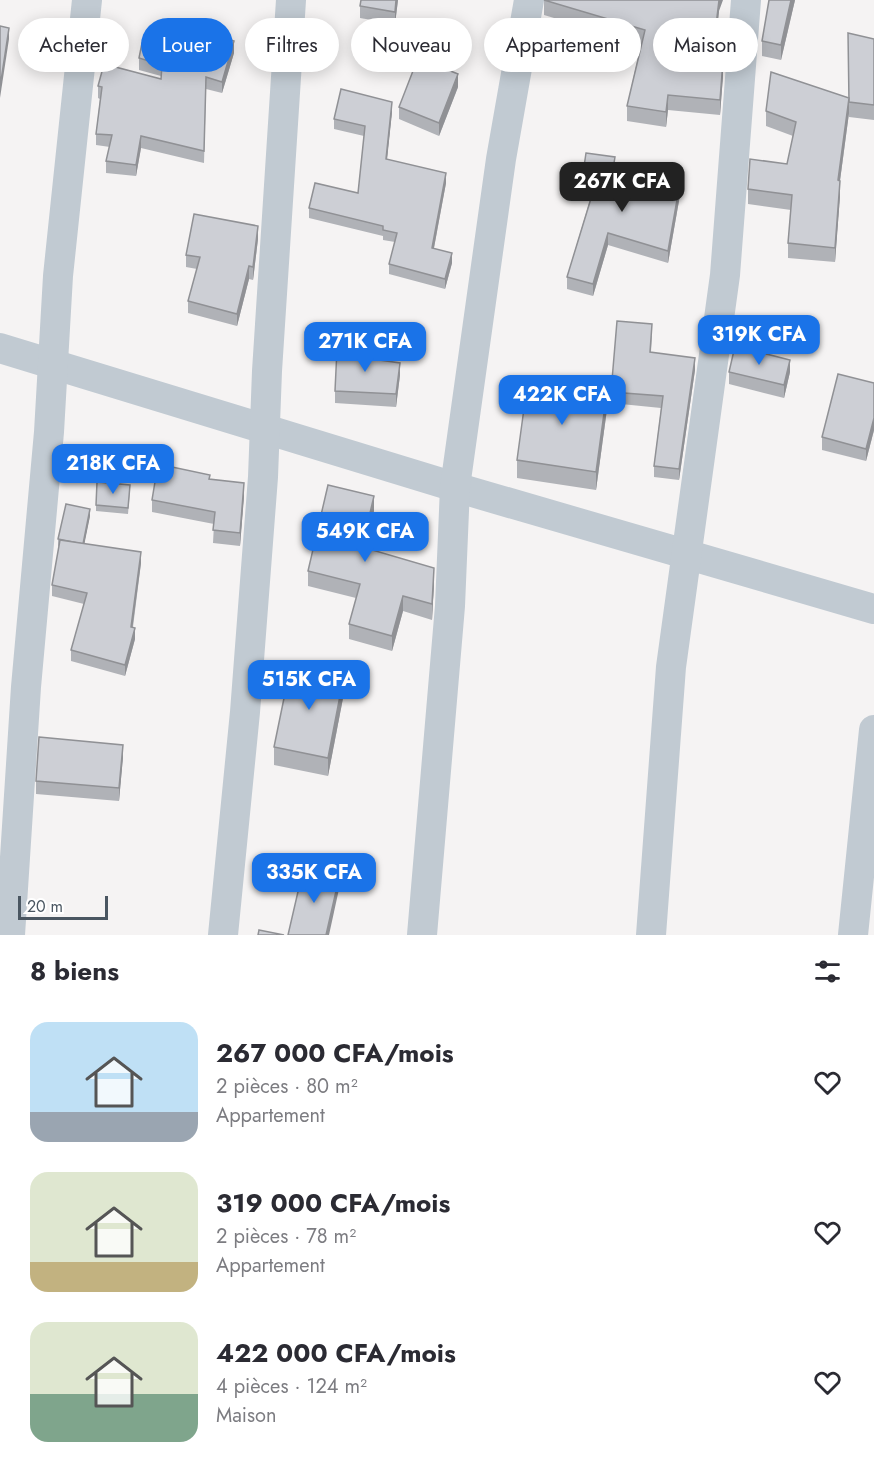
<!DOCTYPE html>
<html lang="fr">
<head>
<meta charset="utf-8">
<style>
  :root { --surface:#fff; --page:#f2f2f3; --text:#2b2b33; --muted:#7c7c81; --accent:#1a73e8 }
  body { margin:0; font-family:Jost,sans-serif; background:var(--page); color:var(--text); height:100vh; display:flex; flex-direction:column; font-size:22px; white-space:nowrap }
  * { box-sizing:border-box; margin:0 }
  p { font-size:20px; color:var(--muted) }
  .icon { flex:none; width:33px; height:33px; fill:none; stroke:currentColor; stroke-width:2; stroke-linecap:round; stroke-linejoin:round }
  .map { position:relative; height:935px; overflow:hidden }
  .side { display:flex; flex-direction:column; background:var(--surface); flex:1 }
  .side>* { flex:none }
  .hud { position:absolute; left:18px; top:18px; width:838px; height:54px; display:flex; gap:12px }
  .scale { position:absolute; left:18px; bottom:15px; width:90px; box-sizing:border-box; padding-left:6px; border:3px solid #4a5661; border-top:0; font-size:16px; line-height:21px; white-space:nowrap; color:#4a5661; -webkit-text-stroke:4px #fff; paint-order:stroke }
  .price { position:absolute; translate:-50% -51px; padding:0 14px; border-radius:12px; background:var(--accent); color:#fff; font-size:20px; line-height:39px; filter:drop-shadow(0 2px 3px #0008) }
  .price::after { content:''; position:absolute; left:50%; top:36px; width:18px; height:14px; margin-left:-9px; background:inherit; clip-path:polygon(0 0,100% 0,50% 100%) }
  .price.on { background:#222; color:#fff }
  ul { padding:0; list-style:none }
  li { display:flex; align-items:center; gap:18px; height:150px; padding:0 30px }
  li span { display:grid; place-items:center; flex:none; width:168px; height:120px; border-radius:18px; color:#555 }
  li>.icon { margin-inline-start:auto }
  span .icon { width:72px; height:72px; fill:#fffc; stroke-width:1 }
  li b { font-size:26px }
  h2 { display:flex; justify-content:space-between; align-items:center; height:72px; padding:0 30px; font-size:26px }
  .pill { padding:0 21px; border-radius:27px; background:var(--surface); box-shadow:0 3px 15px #0003; font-size:21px; line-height:54px }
  .pill.on { background:var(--accent); color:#fff }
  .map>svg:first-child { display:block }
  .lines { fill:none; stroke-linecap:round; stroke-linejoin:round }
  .street { stroke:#c1cad2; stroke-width:30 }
  .wall { fill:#b0b2b7 }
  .shaded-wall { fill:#909195 }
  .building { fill:#cdcfd5; stroke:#909195; stroke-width:1.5 }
</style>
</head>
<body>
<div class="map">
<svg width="874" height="935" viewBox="0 0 874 935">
  <rect width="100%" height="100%" fill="#f5f3f3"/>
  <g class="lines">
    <g class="street">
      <path d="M0 348 455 487 874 609"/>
      <path d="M10 935 26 687 49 432 58 276 87 0"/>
      <path d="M223 935 245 712 263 477 267 371 291 0"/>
      <path d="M422 935 450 606 455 487 501 159 529 0"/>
      <path d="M651 935 671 667 725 275 746 0"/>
      <path d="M853 935 874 730"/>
    </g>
  </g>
  <g class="wall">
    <path d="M398 0 395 24 360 18V6Z"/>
    <path d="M544 0 719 11 714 60 723 76 720 115 668 110 666 127 627 121V106L641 44 544 15Z"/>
    <path d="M769 0H795L781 60 762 56V41Z"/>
    <path d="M874 39V120L849 117V113L840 181V196L835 262 788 258V243L791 210 748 204V189L787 164 793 136 766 126V111L849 98Z"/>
    <path d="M195 51 234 53 222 93 206 89 204 163 141 148 136 176 106 173V161L110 147 96 145V134L100 99 98 98V86L161 79V76L139 70V58Z"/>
    <path d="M458 87 439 136 399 119V107Z"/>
    <path d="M392 112 387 159 446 183 434 248 452 263 445 289 389 274V264L395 242 383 240V236L309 218V208L358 193 364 136 334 129V119Z"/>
    <path d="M614 169 680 195 668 263 608 245 593 296 567 289V277L592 193 582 192V180Z"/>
    <path d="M258 239 253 280 249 279 237 326 188 313V301L197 269 186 267V255Z"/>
    <path d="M652 335 651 352 695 370 679 480 654 477V466L661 408 611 403V392Z"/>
    <path d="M373 359 400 375 396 407 335 403V391Z"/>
    <path d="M729 372H790L784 398 729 384Z"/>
    <path d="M874 383V430L866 461 822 450V437Z"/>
    <path d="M607 409 596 490 517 478V460Z"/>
    <path d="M210 479 244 496 240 546 213 543 214 524 152 512V500Z"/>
    <path d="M130 491 128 514 96 511V505Z"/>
    <path d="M374 511 365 548 434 583 432 620 403 611 392 651 349 639V624L356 598 308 586V571Z"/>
    <path d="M90 516 84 544 141 563 133 627 135 639 125 676 71 661V650L84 604 52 596V585L59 546H58V539Z"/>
    <path d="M344 693 328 776 274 765V747Z"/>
    <path d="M123 757 119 801 36 794V781Z"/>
  </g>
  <g class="shaded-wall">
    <path d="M396 0H398L395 24V12Z"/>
    <path d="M719 0H723L719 11 712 75V60Z"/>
    <path d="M791 0H795L781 60V45Z"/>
    <path d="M9 28V39L0 98V87Z"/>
    <path d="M234 41V53L222 93V82Z"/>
    <path d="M723 61V76L720 115V100Z"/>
    <path d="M458 74V87L439 136V123Z"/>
    <path d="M668 95V110L666 127V112Z"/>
    <path d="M849 98V113L838 195V180Z"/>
    <path d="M392 102V112L386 169V159Z"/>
    <path d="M141 136V148L136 176V165Z"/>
    <path d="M446 173V183L432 258V248Z"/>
    <path d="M840 181V196L835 262V248Z"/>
    <path d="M680 183V195L668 263V251Z"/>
    <path d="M258 226V239L253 280V267Z"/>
    <path d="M608 233V245L593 296V284Z"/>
    <path d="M452 253V263L445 289V279Z"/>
    <path d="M249 266V279L237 326V314Z"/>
    <path d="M695 358V370L679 480V469Z"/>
    <path d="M790 360V372L784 398V385Z"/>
    <path d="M400 363V375L396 407V394Z"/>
    <path d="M607 391V409L596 490V472Z"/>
    <path d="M874 418V430L866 461V449Z"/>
    <path d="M244 483V496L240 546V533Z"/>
    <path d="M374 496V511L362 562V547Z"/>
    <path d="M90 509V516L83 551V545Z"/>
    <path d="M141 552V563L131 638V627Z"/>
    <path d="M434 568V583L432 620V604Z"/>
    <path d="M403 596V611L392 651V636Z"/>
    <path d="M135 628V639L125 676V665Z"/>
    <path d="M344 675V693L328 776V758Z"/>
    <path d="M123 745V757L119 801V788Z"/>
    <path d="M339 878V889L329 935H326Z"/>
  </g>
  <g class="building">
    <path d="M361 0H396L395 12 360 6Z"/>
    <path d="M544 0H719L712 60 723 61 720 100 668 95 666 112 627 106 645 30Z"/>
    <path d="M769 0H791L781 45 762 41Z"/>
    <path d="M0 26 9 28 0 87Z"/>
    <path d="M200 31 234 41 222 82 206 77 204 151 141 136 136 165 106 161 112 135 96 134 102 87 98 86 104 64 161 79 162 65 139 58 142 43 195 51Z"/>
    <path d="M848 33 874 39V105L849 102Z"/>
    <path d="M418 58 458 74 439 123 399 107Z"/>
    <path d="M771 72 849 98 838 180 840 181 835 248 788 243 792 195 748 189 750 159 787 164 796 122 766 111Z"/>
    <path d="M341 89 392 102 386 159 446 173 432 248 452 253 445 279 389 264 397 233 383 230V226L309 208 315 183 358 193 365 126 334 119Z"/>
    <path d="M586 153 615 157 613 169 680 183 668 251 608 233 593 284 567 277 596 182 582 180Z"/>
    <path d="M194 214 258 226 253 267 249 266 237 314 188 301 200 257 186 255Z"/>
    <path d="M617 321 652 324 650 352 695 358 679 469 654 466 663 396 611 392Z"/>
    <path d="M735 346 790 360 784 385 729 372Z"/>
    <path d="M337 349 373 351V359L400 363 396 394 335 391Z"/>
    <path d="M838 374 874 383V418L866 449 822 437Z"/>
    <path d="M528 379 607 391 596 472 517 460Z"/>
    <path d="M158 464 210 475 209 479 244 483 240 533 213 530 215 512 152 500Z"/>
    <path d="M97 482 130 485 128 508 96 505Z"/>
    <path d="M328 485 374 496 362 547 434 568 432 604 403 596 392 636 349 624 360 584 308 571Z"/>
    <path d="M66 504 90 509 83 544 58 539Z"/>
    <path d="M60 540 141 552 131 627 135 628 125 665 71 650 87 593 52 585Z"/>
    <path d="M291 664 344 675 328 758 274 747Z"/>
    <path d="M39 737 123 745 119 788 36 781Z"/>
    <path d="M303 870 339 878 326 935H288Z"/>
    <path d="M259 930 284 935H258Z"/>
  </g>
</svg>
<div class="scale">20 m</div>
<b class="price on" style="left:622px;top:213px">267K CFA</b>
<b class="price" style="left:759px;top:366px">319K CFA</b>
<b class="price" style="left:365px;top:373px">271K CFA</b>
<b class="price" style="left:562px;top:426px">422K CFA</b>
<b class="price" style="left:113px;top:495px">218K CFA</b>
<b class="price" style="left:365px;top:563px">549K CFA</b>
<b class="price" style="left:309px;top:711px">515K CFA</b>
<b class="price" style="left:314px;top:904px">335K CFA</b>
<div class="hud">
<a class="pill">Acheter</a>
<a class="pill on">Louer</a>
<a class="pill">Filtres</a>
<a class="pill">Nouveau</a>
<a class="pill">Appartement</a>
<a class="pill">Maison</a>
</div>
</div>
<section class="side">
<h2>8 biens<svg class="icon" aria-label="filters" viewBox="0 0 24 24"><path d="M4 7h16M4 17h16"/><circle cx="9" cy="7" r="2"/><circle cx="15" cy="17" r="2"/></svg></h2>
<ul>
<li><span style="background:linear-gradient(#bfe0f5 75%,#9aa5b1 0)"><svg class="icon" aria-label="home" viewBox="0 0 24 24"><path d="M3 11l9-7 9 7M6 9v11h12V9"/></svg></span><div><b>267 000 CFA/mois</b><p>2 pièces · 80 m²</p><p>Appartement</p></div><svg class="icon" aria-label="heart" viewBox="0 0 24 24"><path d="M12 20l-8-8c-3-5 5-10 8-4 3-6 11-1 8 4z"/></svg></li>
<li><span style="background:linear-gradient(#dfe7d0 75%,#c2b280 0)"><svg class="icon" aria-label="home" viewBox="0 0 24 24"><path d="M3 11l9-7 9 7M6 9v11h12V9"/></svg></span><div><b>319 000 CFA/mois</b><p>2 pièces · 78 m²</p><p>Appartement</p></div><svg class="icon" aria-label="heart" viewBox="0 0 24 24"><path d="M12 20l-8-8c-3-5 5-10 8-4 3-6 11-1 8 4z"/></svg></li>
<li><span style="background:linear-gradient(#dfe7d0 60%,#7fa58c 0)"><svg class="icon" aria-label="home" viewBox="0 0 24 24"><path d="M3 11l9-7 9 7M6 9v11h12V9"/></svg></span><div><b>422 000 CFA/mois</b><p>4 pièces · 124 m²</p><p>Maison</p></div><svg class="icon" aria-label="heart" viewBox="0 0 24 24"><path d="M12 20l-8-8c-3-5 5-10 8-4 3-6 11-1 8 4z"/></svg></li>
</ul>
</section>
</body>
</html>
